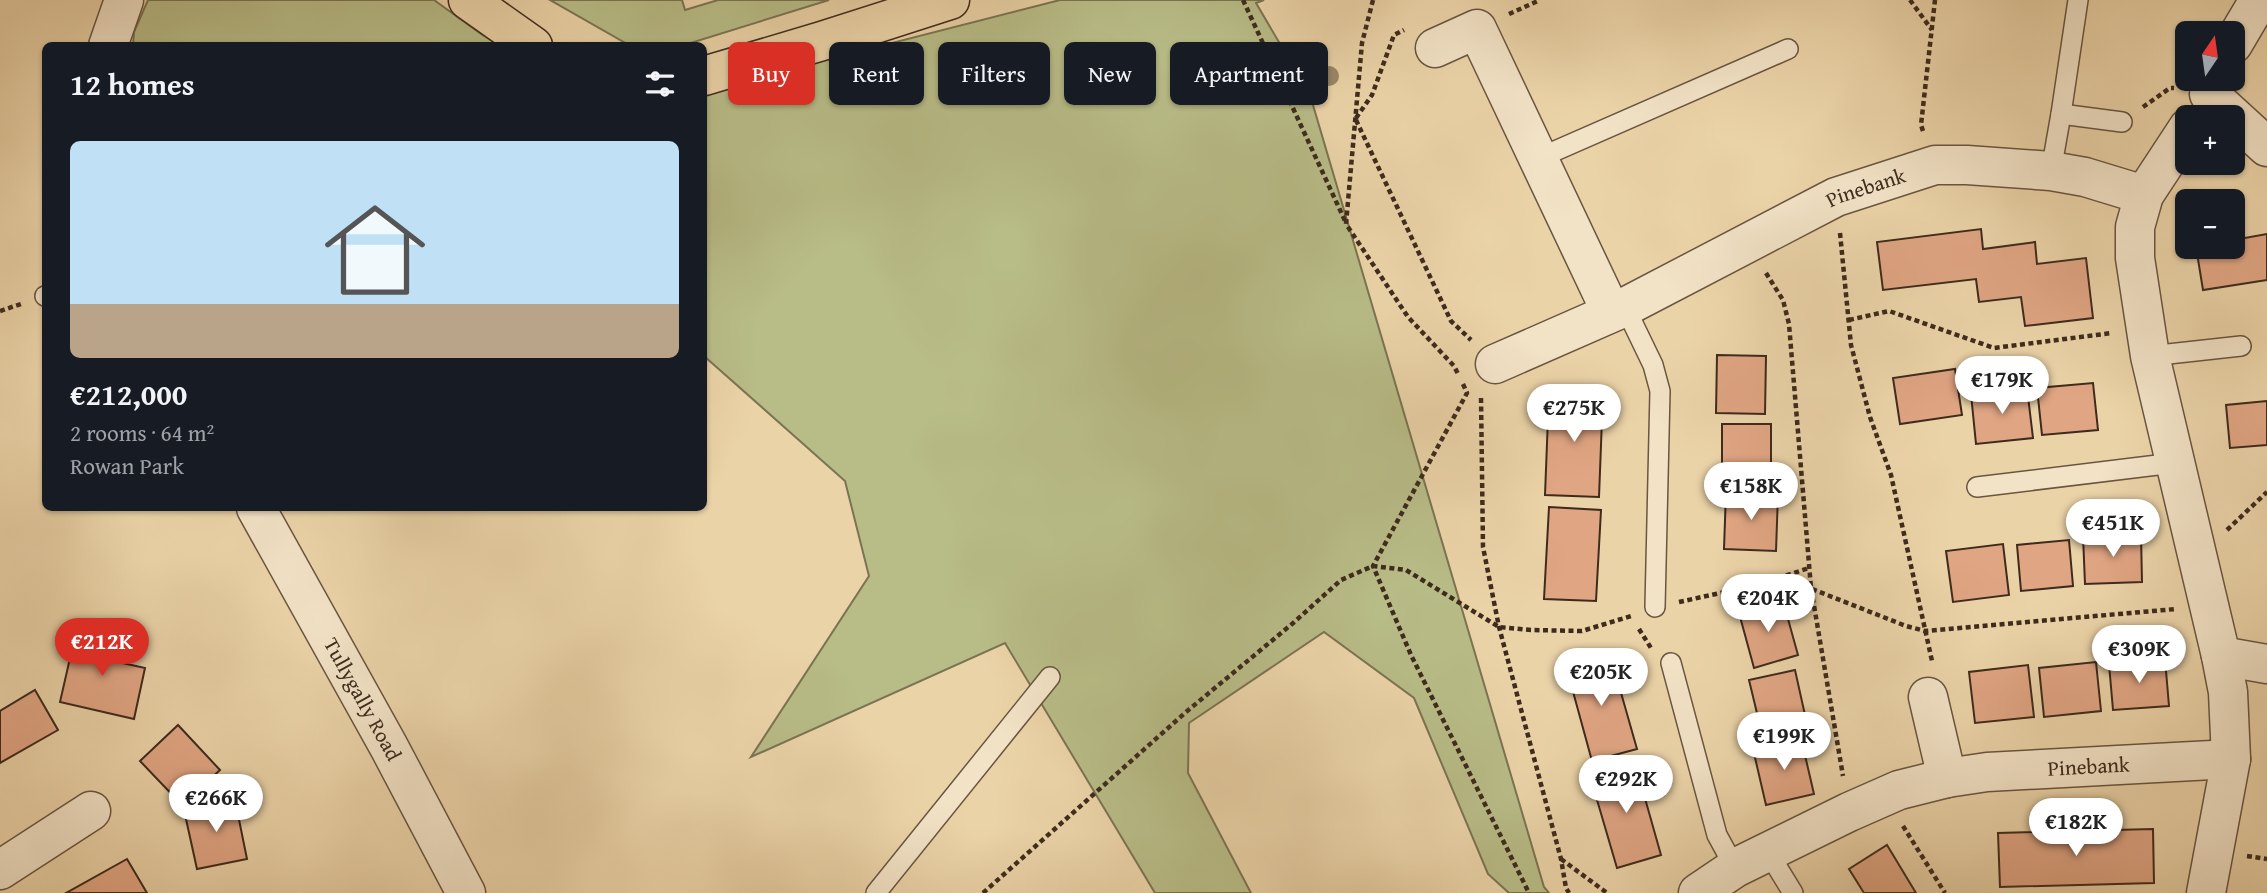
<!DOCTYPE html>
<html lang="en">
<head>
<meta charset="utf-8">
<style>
  :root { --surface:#171b24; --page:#242831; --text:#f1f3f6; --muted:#9ea1a6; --accent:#d93025 }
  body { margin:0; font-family:"Gentium Book Plus",serif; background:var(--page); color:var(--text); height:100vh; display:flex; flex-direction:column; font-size:26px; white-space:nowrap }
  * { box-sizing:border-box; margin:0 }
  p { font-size:23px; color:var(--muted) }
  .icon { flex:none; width:38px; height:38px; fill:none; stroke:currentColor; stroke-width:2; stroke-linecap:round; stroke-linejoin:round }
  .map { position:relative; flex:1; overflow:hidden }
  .details { position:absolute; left:42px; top:42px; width:665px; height:469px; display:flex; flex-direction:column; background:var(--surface); border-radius:10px; box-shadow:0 2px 5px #0004 }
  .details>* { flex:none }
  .top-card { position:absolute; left:728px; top:42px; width:665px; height:63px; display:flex; gap:14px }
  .needle { width:46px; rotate:13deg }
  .fabs { position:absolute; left:2175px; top:21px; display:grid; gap:14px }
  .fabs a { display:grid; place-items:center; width:70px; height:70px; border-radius:10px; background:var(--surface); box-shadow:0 2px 5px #0004; font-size:35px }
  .price { position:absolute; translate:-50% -60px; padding:0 16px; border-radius:24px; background:#fff; color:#222; font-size:23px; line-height:46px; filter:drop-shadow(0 2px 4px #0008) }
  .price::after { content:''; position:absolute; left:50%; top:42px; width:21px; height:16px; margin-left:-10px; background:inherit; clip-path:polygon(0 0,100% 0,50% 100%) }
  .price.on { background:var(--accent); color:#fff }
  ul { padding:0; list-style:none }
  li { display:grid; align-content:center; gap:14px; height:371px; padding:0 28px }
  li span { display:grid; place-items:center; height:217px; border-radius:10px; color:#555 }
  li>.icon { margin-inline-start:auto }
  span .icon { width:126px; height:126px; fill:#fffc; stroke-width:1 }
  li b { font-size:30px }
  h2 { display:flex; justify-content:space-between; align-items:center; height:84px; padding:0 28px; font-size:30px }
  .chip { padding:0 24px; border-radius:10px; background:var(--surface); box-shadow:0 2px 5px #0004; font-size:24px; line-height:63px }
  .chip.on { background:var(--accent); color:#fff }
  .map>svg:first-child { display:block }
  .green { fill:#b8bc87; stroke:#7b7452; stroke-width:2 }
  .building { fill:#e0a583; stroke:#3e2b1d; stroke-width:2 }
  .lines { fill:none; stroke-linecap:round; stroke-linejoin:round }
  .service-casing { stroke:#695540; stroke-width:22 }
  .minor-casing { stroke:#695540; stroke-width:41 }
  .tertiary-casing { stroke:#695540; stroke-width:41 }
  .trunk-casing { stroke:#3e2b1d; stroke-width:41 }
  .path { stroke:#3e2b1d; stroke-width:4.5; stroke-dasharray:5 3.5; stroke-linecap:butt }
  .service { stroke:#f2e2c6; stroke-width:19 }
  .minor { stroke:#f2e2c6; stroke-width:38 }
  .tertiary { stroke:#f2e2c6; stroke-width:38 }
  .trunk { stroke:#ebd3a8; stroke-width:38 }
  .tree { fill:#998767 }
  .labels { text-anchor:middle; stroke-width:7; stroke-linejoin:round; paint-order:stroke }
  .street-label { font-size:21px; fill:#3e2b1d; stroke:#f2e2c6 }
</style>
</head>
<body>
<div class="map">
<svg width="2267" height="893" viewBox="0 0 2267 893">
  <rect width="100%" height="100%" fill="#ebd3a8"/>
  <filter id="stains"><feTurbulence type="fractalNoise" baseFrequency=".00286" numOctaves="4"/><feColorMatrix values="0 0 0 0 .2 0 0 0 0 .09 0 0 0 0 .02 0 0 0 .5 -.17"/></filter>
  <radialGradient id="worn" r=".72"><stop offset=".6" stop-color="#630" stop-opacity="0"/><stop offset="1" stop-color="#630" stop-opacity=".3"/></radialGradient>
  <g class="green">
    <path d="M148 0H434L481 34 499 45 133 46 134 32Z"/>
    <path d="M550 0H682L685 10 718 0H829L681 46 629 45Z"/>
    <path d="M1060 0H1264L1256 3 1310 95 1544 887 1549 893H1509L1488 874 1414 698 1324 632 1189 723 1188 773 1251 893H1155L1005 643 751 757 869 576 845 481 704 356V91Z"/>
  </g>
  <g class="building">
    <path d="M1981 229 1983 249 2035 242 2037 264 2086 258 2093 318 2025 326 2021 297 1979 302 1976 279 1883 290 1877 242Z"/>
    <path d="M2267 234V280L2203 290 2196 247H2233V240Z"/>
    <path d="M1717 355 1766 356 1765 414 1716 413Z"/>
    <path d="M1955 369 1962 415 1900 424 1893 378Z"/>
    <path d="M2093 383 2098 430 2042 435 2037 388Z"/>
    <path d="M2027 388 2033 438 1976 444 1971 394Z"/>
    <path d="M1549 391 1603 393 1599 497 1545 495Z"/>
    <path d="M2267 401V445L2230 448 2226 405Z"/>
    <rect x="1722" y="424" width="49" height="55"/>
    <path d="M1726 492 1778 494 1776 551 1724 549Z"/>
    <path d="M1549 507 1601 510 1596 601 1544 599Z"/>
    <path d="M2141 535 2142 582 2085 584 2083 536Z"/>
    <path d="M2069 540 2073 586 2021 591 2017 545Z"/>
    <path d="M2003 544 2009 595 1953 602 1946 551Z"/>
    <path d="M1783 601 1798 655 1754 668 1739 613Z"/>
    <path d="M92 627 115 632 109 660 145 668 134 719 60 702 73 645 87 648Z"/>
    <path d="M1610 654 1637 749 1592 761 1566 666Z"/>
    <path d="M2165 659 2169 706 2113 710 2109 664Z"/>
    <path d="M2096 662 2101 711 2044 717 2039 668Z"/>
    <path d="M2028 665 2034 717 1975 723 1969 672Z"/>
    <path d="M1795 670 1807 724 1762 734 1749 680Z"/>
    <path d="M35 690 58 730 0 763V711Z"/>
    <path d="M178 725 220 770 182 805 140 761Z"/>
    <path d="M1801 738 1814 794 1766 805 1753 749Z"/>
    <path d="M1635 763 1661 855 1617 868 1590 776Z"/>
    <path d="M235 800 247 859 197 869 184 810Z"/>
    <path d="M2153 829 2154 883 2000 887 1998 833Z"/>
    <path d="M1887 845 1916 893H1864L1849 869Z"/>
    <path d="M127 859 147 893H66Z"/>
  </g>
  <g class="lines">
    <defs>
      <g id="service">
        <path d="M2061 114 2078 0"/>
        <path d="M1539 158 1788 49"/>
        <path d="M2051 171 2061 114 2122 122"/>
        <path d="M45 296H46"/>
        <path d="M1625 307 1653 365 1660 391 1655 607"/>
        <path d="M2150 356 2241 346"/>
        <path d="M1977 487 2174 463"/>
        <path d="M1671 663 1717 835 1735 868"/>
        <path d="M1768 852 1793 893"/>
        <path d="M876 893 1050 677"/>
      </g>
      <g id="minor">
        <path d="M2233 44 2259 0"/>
        <path d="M1435 48 1477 29 1611 312"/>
        <path d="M2209 94 2267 147"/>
        <path d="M2188 128 2144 195 2135 227V258L2150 356 2221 656 2228 692 2231 759 2206 893"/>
        <path id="s1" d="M1495 364 1625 307 1836 197 1935 165H1967L2051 171 2085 177 2144 195"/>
        <path d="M2221 656 2267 664"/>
        <path d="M1928 697 1947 778"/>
        <path d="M0 870 91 811"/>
        <path id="s2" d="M1698 893 1735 868 1849 812 1899 790 1947 778 1987 772 2231 759"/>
      </g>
      <g id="tertiary">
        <path d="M108 46 124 0"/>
        <path id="s3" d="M256 508 389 747 466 893"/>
      </g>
      <g id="trunk">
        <path d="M468 0 533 46"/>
        <path d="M704 76 822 41 950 0"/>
      </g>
    </defs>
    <use href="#service" class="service-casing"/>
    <use href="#minor" class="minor-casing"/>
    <use href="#tertiary" class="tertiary-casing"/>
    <use href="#trunk" class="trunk-casing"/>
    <g class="path">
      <path d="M1243 0 1346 223"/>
      <path d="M1373 0 1362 43 1346 224 1408 317 1454 366 1459 376"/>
      <path d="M1910 0 1932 30"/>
      <path d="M1509 14 1540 0"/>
      <path d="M2143 107 2170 88H2174"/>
      <path d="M1356 118 1372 95 1394 35 1404 30"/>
      <path d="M1356 120 1451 321 1471 340"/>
      <path d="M1923 131 1921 125 1935 0"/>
      <path d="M1840 233 1851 345 1870 417 1891 475 1932 661"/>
      <path d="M1766 273 1783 300 1789 324 1811 588 1843 776"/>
      <path d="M0 311 21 304"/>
      <path d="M1849 320 1889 311 1994 348 2112 333"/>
      <path d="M1463 384 1467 393 1373 566 1411 655 1529 893"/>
      <path d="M1481 398 1483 547 1499 627 1561 859 1566 888 1569 893"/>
      <path d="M2227 530 2267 492"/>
      <path d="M1812 589 1906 626 1925 631 2176 609"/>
      <path d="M1679 602 1757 585 1809 568"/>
      <path d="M1639 629 1651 648"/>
      <path d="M1903 826 1945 893"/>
      <path d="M2247 856 2267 859"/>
      <path d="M1561 859 1607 893"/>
      <path d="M983 893 1186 712 1292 624 1341 580 1373 566 1406 570 1499 627 1531 630 1582 631 1631 616"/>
    </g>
    <use href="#service" class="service"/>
    <use href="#minor" class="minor"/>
    <use href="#tertiary" class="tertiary"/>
    <use href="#trunk" class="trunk"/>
  </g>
  <circle class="tree" cx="1329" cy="76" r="10"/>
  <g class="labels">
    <g class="street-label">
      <text dy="7" stroke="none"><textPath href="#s1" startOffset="411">Pinebank</textPath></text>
      <text dy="7" stroke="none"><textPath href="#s3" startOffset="219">Tullygally Road</textPath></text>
      <text dy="7" stroke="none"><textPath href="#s2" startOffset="418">Pinebank</textPath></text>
    </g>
  </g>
  <rect width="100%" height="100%" filter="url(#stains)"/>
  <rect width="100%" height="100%" fill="url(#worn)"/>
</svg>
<div class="fabs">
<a><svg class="needle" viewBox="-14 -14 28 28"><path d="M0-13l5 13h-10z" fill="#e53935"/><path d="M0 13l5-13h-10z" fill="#9ea1a6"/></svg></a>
<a>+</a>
<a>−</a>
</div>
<b class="price" style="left:2002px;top:416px">€179K</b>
<b class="price" style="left:1574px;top:444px">€275K</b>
<b class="price" style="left:1751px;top:522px">€158K</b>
<b class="price" style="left:2113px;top:559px">€451K</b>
<b class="price" style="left:1768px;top:634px">€204K</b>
<b class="price on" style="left:102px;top:678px">€212K</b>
<b class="price" style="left:2139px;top:685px">€309K</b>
<b class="price" style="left:1601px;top:708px">€205K</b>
<b class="price" style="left:1784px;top:772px">€199K</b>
<b class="price" style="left:1626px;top:815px">€292K</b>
<b class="price" style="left:216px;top:834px">€266K</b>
<b class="price" style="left:2076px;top:858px">€182K</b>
<div class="top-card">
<a class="chip on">Buy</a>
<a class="chip">Rent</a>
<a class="chip">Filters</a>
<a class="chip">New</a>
<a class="chip">Apartment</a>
</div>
<section class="details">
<h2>12 homes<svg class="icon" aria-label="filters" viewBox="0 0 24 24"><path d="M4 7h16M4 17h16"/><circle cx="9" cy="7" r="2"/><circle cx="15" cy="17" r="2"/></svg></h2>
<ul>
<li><span style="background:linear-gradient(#bfe0f5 75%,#b9a48a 0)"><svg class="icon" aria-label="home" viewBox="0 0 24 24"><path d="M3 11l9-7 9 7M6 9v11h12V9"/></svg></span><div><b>€212,000</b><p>2 rooms · 64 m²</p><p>Rowan Park</p></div></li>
</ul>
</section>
</div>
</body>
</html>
